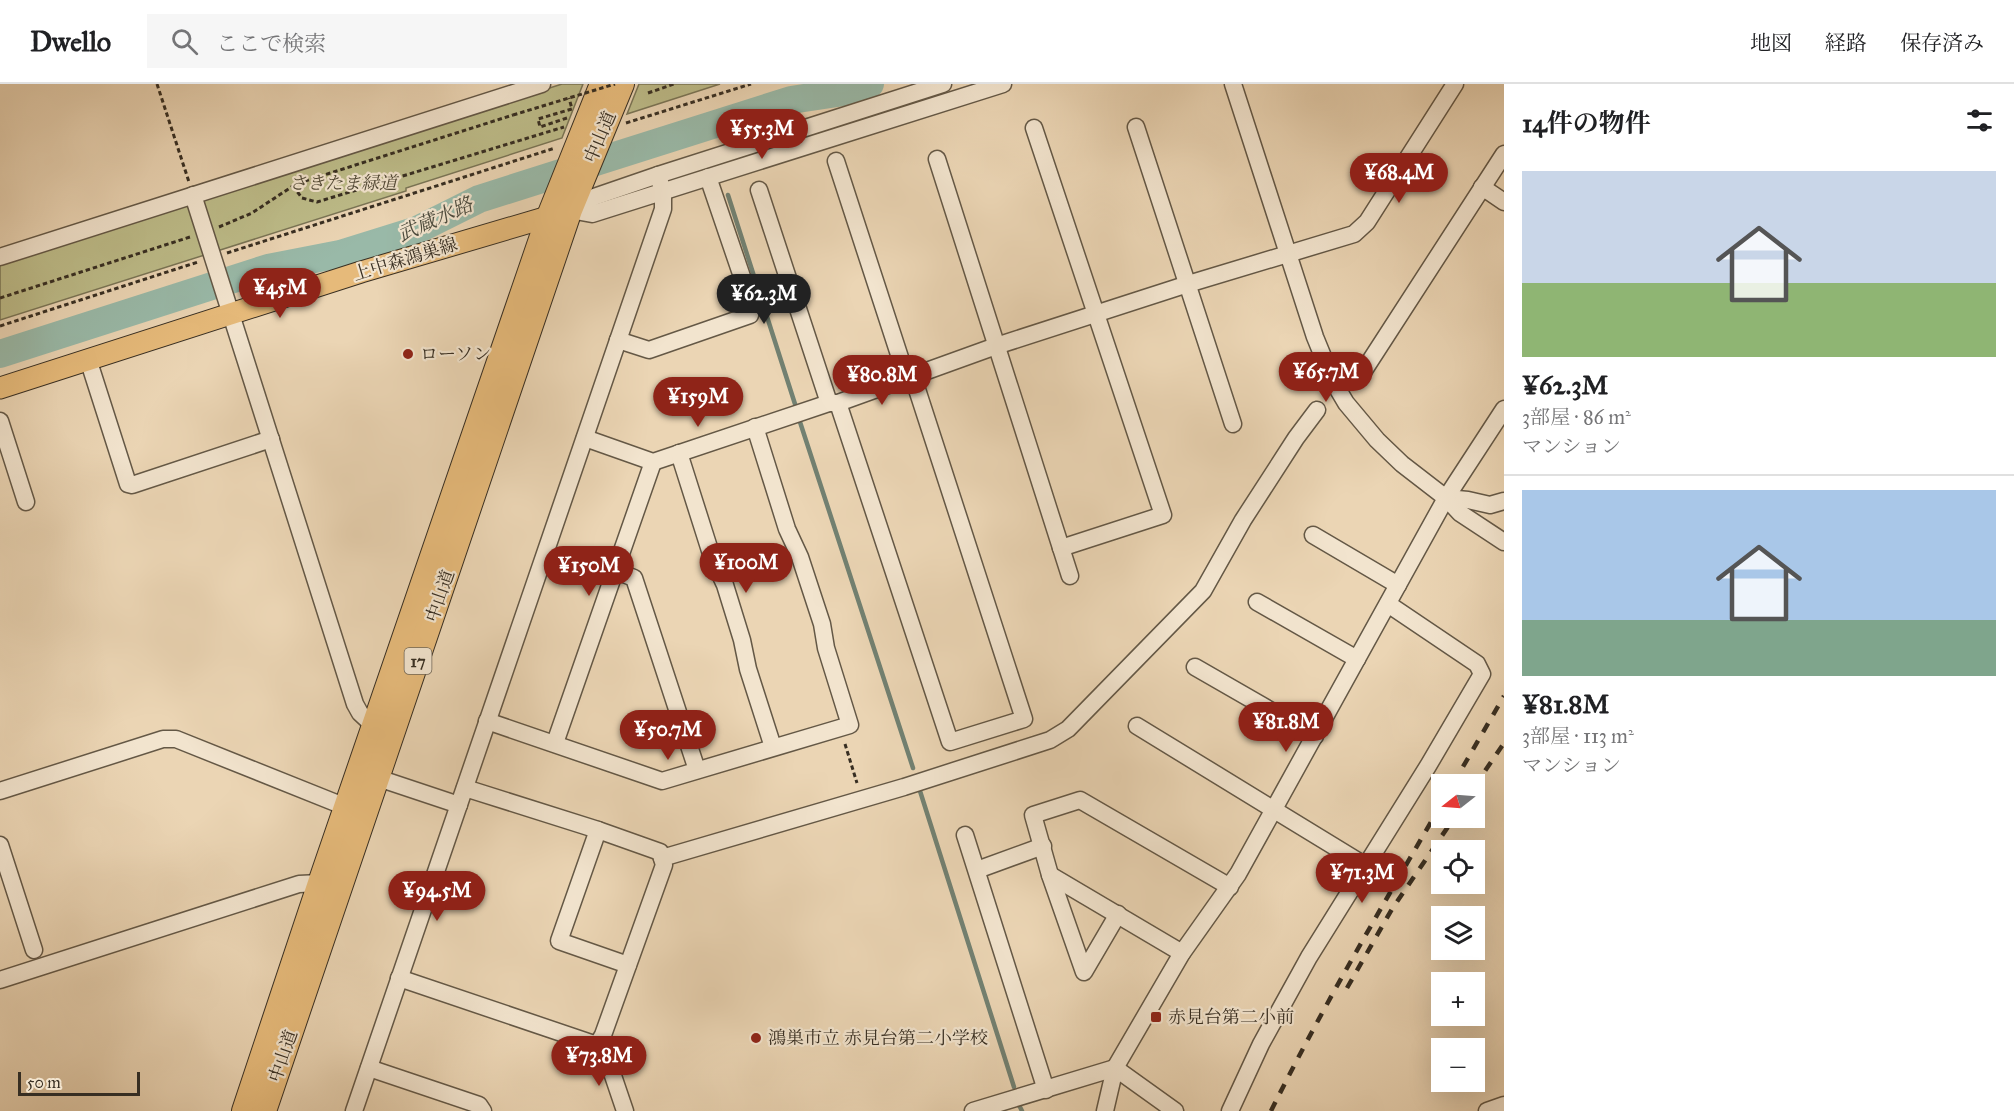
<!DOCTYPE html>
<html lang="ja">
<head>
<meta charset="utf-8">
<style>
  :root { --surface:#fff; --page:#f6f6f6; --text:#202124; --muted:#757577; --line:#e0e0e0; --accent:#8f2418 }
  body { margin:0; font-family:"IM FELL Great Primer","Noto Serif JP",serif; background:var(--page); color:var(--text); height:100vh; display:flex; flex-direction:column; font-size:22px; white-space:nowrap }
  * { box-sizing:border-box; margin:0 }
  p { font-size:20px; color:var(--muted) }
  .icon { flex:none; width:33px; height:33px; fill:none; stroke:currentColor; stroke-width:2; stroke-linecap:round; stroke-linejoin:round }
  .map { position:relative; flex:1; overflow:hidden }
  .details { display:flex; flex-direction:column; background:var(--surface); width:510px }
  .details>* { flex:none }
  .needle { width:39px; rotate:253deg }
  .fabs { position:absolute; left:1431px; top:690px; display:grid; gap:12px }
  .fabs a { display:grid; place-items:center; width:54px; height:54px; border-radius:0px; background:var(--surface); box-shadow:0 6px 24px #0002; font-size:30px }
  .scale { position:absolute; left:18px; bottom:15px; width:122px; box-sizing:border-box; padding-left:6px; border:3px solid #372e22; border-top:0; font-size:16px; line-height:21px; white-space:nowrap; color:#372e22; -webkit-text-stroke:4px #f2e4ce; paint-order:stroke }
  .price { position:absolute; translate:-50% -51px; padding:0 14px; border-radius:21px; background:var(--accent); color:#fff; font-size:20px; line-height:39px; filter:drop-shadow(0 2px 3px #0008) }
  .price::after { content:''; position:absolute; left:50%; top:36px; width:18px; height:14px; margin-left:-9px; background:inherit; clip-path:polygon(0 0,100% 0,50% 100%) }
  .price.on { background:#222; color:#fff }
  ul { padding:0; list-style:none }
  li { display:grid; align-content:center; gap:12px; height:318px; padding:0 18px }
  li+li { border-top:2px solid var(--line) }
  li span { display:grid; place-items:center; height:186px; border-radius:0px; color:#555 }
  li>.icon { margin-inline-start:auto }
  span .icon { width:108px; height:108px; fill:#fffc; stroke-width:1 }
  li b { font-size:26px }
  h2 { display:flex; justify-content:space-between; align-items:center; height:72px; padding:0 18px; font-size:26px }
  header { display:flex; align-items:center; gap:36px; box-sizing:border-box; height:84px; padding:0 30px; background:var(--surface); border-bottom:2px solid var(--line) }
  header strong { font-size:28px }
  nav { display:flex; gap:33px; margin-inline-start:auto; font-size:21px }
  .search { width:420px; height:54px; background:var(--page); display:flex; align-items:center; gap:15px; box-sizing:border-box; padding:0 21px; border-radius:0px; color:var(--muted); font-size:22px }
  main { display:flex; flex:1; min-height:0 }
  .map>svg:first-child { display:block }
  .green { fill:#bdbc89; stroke:#7a7556; stroke-width:1.5 }
  .lines { fill:none; stroke-linecap:round; stroke-linejoin:round }
  .stream { stroke:#728172; stroke-width:4.5 }
  .river { stroke:#99b9a8; stroke-width:28 }
  .minor-casing { stroke:#645846; stroke-width:19 }
  .major-casing { stroke:#372e22; stroke-width:23 }
  .highway-casing { stroke:#372e22; stroke-width:26 }
  .path { stroke:#372e22; stroke-width:3; stroke-dasharray:4.5 3; stroke-linecap:butt }
  .minor { stroke:#f2e4ce; stroke-width:16 }
  .major { stroke:#e6ba7a; stroke-width:21 }
  .highway { stroke:#e6ba7a; stroke-width:24 }
  .rail { stroke:#372e22; stroke-width:4.5; stroke-dasharray:10 10; stroke-linecap:butt }
  .path-bridge { stroke:#372e22; stroke-width:3; stroke-dasharray:4.5 3; stroke-linecap:butt }
  .poi-dot { fill:#8f2418; stroke:#f2e4ce; stroke-width:2 }
  .labels { text-anchor:middle; stroke-width:4.5; stroke-linejoin:round; paint-order:stroke }
  .shield { fill:#f2e4ce; stroke:#6f6556; stroke-width:1.5 }
  .shield-label { font-size:16px; font-weight:bold; fill:#372e22 }
  .street-label { font-size:18px; fill:#372e22; stroke:#f2e4ce }
  .park-label { font-size:18px; font-style:italic; fill:#524a37; stroke:#f2e4ce }
  .poi-label { font-size:18px; fill:#372e22; stroke:#f2e4ce; text-anchor:start }
  .water-label { font-size:20px; font-style:italic; fill:#4b4a3d; stroke:#f2e4ce }
</style>
</head>
<body>
<header>
<strong>Dwello</strong>
<div class="search"><svg class="icon" aria-label="search" viewBox="0 0 24 24"><circle cx="10" cy="10" r="6"/><path d="M15 15l6 6"/></svg>ここで検索</div>
<nav><a>地図</a><a>経路</a><a>保存済み</a></nav>
</header>
<main>
<div class="map">
<svg width="1504" height="1027" viewBox="0 0 1504 1027">
  <rect width="100%" height="100%" fill="#ebd5b4"/>
  <filter id="stains"><feTurbulence type="fractalNoise" baseFrequency=".00333" numOctaves="4"/><feColorMatrix values="0 0 0 0 .2 0 0 0 0 .09 0 0 0 0 .02 0 0 0 .5 -.17"/></filter>
  <radialGradient id="worn" r=".72"><stop offset=".6" stop-color="#630" stop-opacity="0"/><stop offset="1" stop-color="#630" stop-opacity=".3"/></radialGradient>
  <g class="green">
    <path d="M562 0H583L562 54 406 104V107L0 236V180Z"/>
    <path d="M639 0H720L627 30Z"/>
  </g>
  <g class="lines">
    <g class="stream">
      <path d="M728 111 795 320"/>
      <path d="M800 338 913 684"/>
      <path d="M920 707 1014 1003"/>
      <path d="M1020 1023 1022 1027"/>
    </g>
    <path class="river" d="M0 270 268 184 340 170 417 146 479 115 791 16 844 8 870 0"/>
    <defs>
      <g id="minor">
        <path d="M1233 0 1315 253 1333 297 1346 319 1377 356 1402 380 1446 414 1460 429 1504 458"/>
        <path d="M1136 43 1233 340"/>
        <path d="M1034 44 1163 431 1061 464"/>
        <path d="M937 75 1070 492"/>
        <path d="M836 77 907 295"/>
        <path d="M1482 103 1504 118"/>
        <path d="M759 106 829 319"/>
        <path d="M193 111 355 620 360 629 374 642"/>
        <path d="M570 126 592 130 1003 0"/>
        <path d="M570 126 594 113 658 91 943 0"/>
        <path d="M0 173 542 0"/>
        <path d="M618 256 649 266 750 231 752 222 708 93"/>
        <path d="M88 275 128 400 132 401 271 355"/>
        <path d="M1361 291 1504 70"/>
        <path d="M838 319 950 658 1024 635 913 293"/>
        <path d="M0 337 26 418"/>
        <path d="M585 354 653 378 829 319H838L996 262 1188 200 1354 150 1367 138 1455 0"/>
        <path d="M679 369 712 473 725 501 742 556 748 585 773 663"/>
        <path d="M1446 414 1468 416 1490 421 1504 417"/>
        <path d="M1313 451 1398 501"/>
        <path d="M616 487 634 494 697 686"/>
        <path d="M1257 518 1357 575"/>
        <path d="M1195 583 1315 652"/>
        <path d="M487 637 662 697 850 641 826 564 822 540 800 473 787 445 755 343"/>
        <path d="M1137 642 1366 782"/>
        <path d="M555 659 653 378"/>
        <path d="M378 694 459 721"/>
        <path d="M465 704 598 746 660 768 664 781 603 951 597 961"/>
        <path d="M0 707 163 655H176L346 723"/>
        <path d="M598 746 559 857 628 881"/>
        <path d="M965 751 1046 1006"/>
        <path d="M0 761 34 866"/>
        <path d="M662 774 904 703 1050 656 1068 645 1203 507 1243 436 1296 354 1317 326"/>
        <path d="M977 786 1043 762"/>
        <path d="M1050 791 1182 869"/>
        <path d="M1118 830 1084 888 1050 791 1033 731 1080 716 1230 803"/>
        <path d="M399 894 597 961 605 968 625 1027"/>
        <path d="M0 896 299 800 320 799"/>
        <path d="M369 984 479 1021 483 1027"/>
        <path d="M354 1027 663 125V108L658 91"/>
        <path d="M973 1027 1115 984 1175 1027"/>
        <path d="M1105 1027 1115 984 1182 869 1238 790 1446 414 1504 325"/>
        <path d="M1230 1027 1261 960 1309 873 1428 682 1482 590 1477 580 1388 520"/>
        <path d="M1487 1027 1504 1021"/>
      </g>
      <path id="major" d="M0 304 361 188 561 129"/>
      <g id="highway">
        <path d="M244 1027 320 799 549 132 602 0"/>
        <path d="M264 1027 570 126 622 0"/>
      </g>
    </defs>
    <use href="#minor" class="minor-casing"/>
    <use href="#major" class="major-casing"/>
    <use href="#highway" class="highway-casing"/>
    <g class="path">
      <path d="M157 0 189 98"/>
      <path d="M648 9 674 0"/>
      <path d="M567 34 540 43 538 35 572 25 569 14"/>
      <path d="M626 39 751 0"/>
      <path d="M293 102 302 114 317 118 564 43"/>
      <path d="M219 143 252 129 293 102 302 98 513 31"/>
      <path d="M227 169 555 64"/>
      <path d="M0 214 190 153"/>
      <path d="M0 242 198 178"/>
      <path d="M845 660 857 699"/>
    </g>
    <use href="#minor" class="minor"/>
    <use href="#major" class="major"/>
    <use href="#highway" class="highway"/>
    <g class="rail">
      <path d="M1453 700 1504 612"/>
      <path d="M1474 703 1504 659"/>
      <path d="M1347 904 1392 825 1454 734"/>
      <path d="M1271 1027C1323 922 1383 821 1442 719"/>
    </g>
    <path class="path-bridge" d="M513 31 615 0"/>
  </g>
  <g class="poi-dot">
    <circle cx="408" cy="270" r="6"/>
    <rect x="1150" y="927" width="12" height="12" rx="3"/>
    <circle cx="756" cy="954" r="6"/>
  </g>
  <g class="labels">
    <rect class="shield" x="404.5" y="564" width="27" height="26" rx="4.5"/>
    <g class="shield-label">
      <text x="418" y="583">17</text>
    </g>
    <g class="street-label">
      <text transform="translate(600 53) rotate(-67)" y="6">中山道</text>
      <text transform="translate(405 175) rotate(-17)" y="6">上中森鴻巣線</text>
      <text transform="translate(440 512) rotate(-71)" y="6">中山道</text>
      <text transform="translate(283 972) rotate(-71)" y="6">中山道</text>
    </g>
    <g class="park-label">
      <text x="343" y="105">さきたま緑道</text>
    </g>
    <g class="poi-label">
      <text x="420" y="276">ローソン</text>
      <text x="1168" y="939">赤見台第二小前</text>
      <text x="768" y="960">鴻巣市立 赤見台第二小学校</text>
    </g>
    <g class="water-label">
      <text transform="translate(435 135) rotate(-24)" y="7">武蔵水路</text>
    </g>
  </g>
  <rect width="100%" height="100%" filter="url(#stains)"/>
  <rect width="100%" height="100%" fill="url(#worn)"/>
</svg>
<div class="fabs">
<a><svg class="needle" viewBox="-14 -14 28 28"><path d="M0-13l5 13h-10z" fill="#e53935"/><path d="M0 13l5-13h-10z" fill="#757577"/></svg></a>
<a><svg class="icon" aria-label="locate" viewBox="0 0 24 24"><circle cx="12" cy="12" r="6"/><path d="M12 2v4M12 18v4M2 12h4M18 12h4"/></svg></a>
<a><svg class="icon" aria-label="layers" viewBox="0 0 24 24"><path d="M12 4l9 5-9 5-9-5zM3 14l9 5 9-5"/></svg></a>
<a>+</a>
<a>−</a>
</div>
<div class="scale">50 m</div>
<b class="price" style="left:762px;top:76px">¥55.3M</b>
<b class="price" style="left:1399px;top:120px">¥68.4M</b>
<b class="price" style="left:280px;top:235px">¥45M</b>
<b class="price on" style="left:764px;top:241px">¥62.3M</b>
<b class="price" style="left:1326px;top:319px">¥65.7M</b>
<b class="price" style="left:882px;top:322px">¥80.8M</b>
<b class="price" style="left:698px;top:344px">¥159M</b>
<b class="price" style="left:746px;top:510px">¥100M</b>
<b class="price" style="left:589px;top:513px">¥150M</b>
<b class="price" style="left:1286px;top:669px">¥81.8M</b>
<b class="price" style="left:668px;top:677px">¥50.7M</b>
<b class="price" style="left:1362px;top:820px">¥71.3M</b>
<b class="price" style="left:437px;top:838px">¥94.5M</b>
<b class="price" style="left:599px;top:1003px">¥73.8M</b>
</div>
<section class="details">
<h2>14件の物件<svg class="icon" aria-label="filters" viewBox="0 0 24 24"><path d="M4 7h16M4 17h16"/><circle cx="9" cy="7" r="2"/><circle cx="15" cy="17" r="2"/></svg></h2>
<ul>
<li><span style="background:linear-gradient(#c9d6e8 60%,#8fb573 0)"><svg class="icon" aria-label="home" viewBox="0 0 24 24"><path d="M3 11l9-7 9 7M6 9v11h12V9"/></svg></span><div><b>¥62.3M</b><p>3部屋 · 86 m²</p><p>マンション</p></div></li>
<li><span style="background:linear-gradient(#a9c7e8 70%,#7fa58c 0)"><svg class="icon" aria-label="home" viewBox="0 0 24 24"><path d="M3 11l9-7 9 7M6 9v11h12V9"/></svg></span><div><b>¥81.8M</b><p>3部屋 · 113 m²</p><p>マンション</p></div></li>
</ul>
</section>
</main>
</body>
</html>
